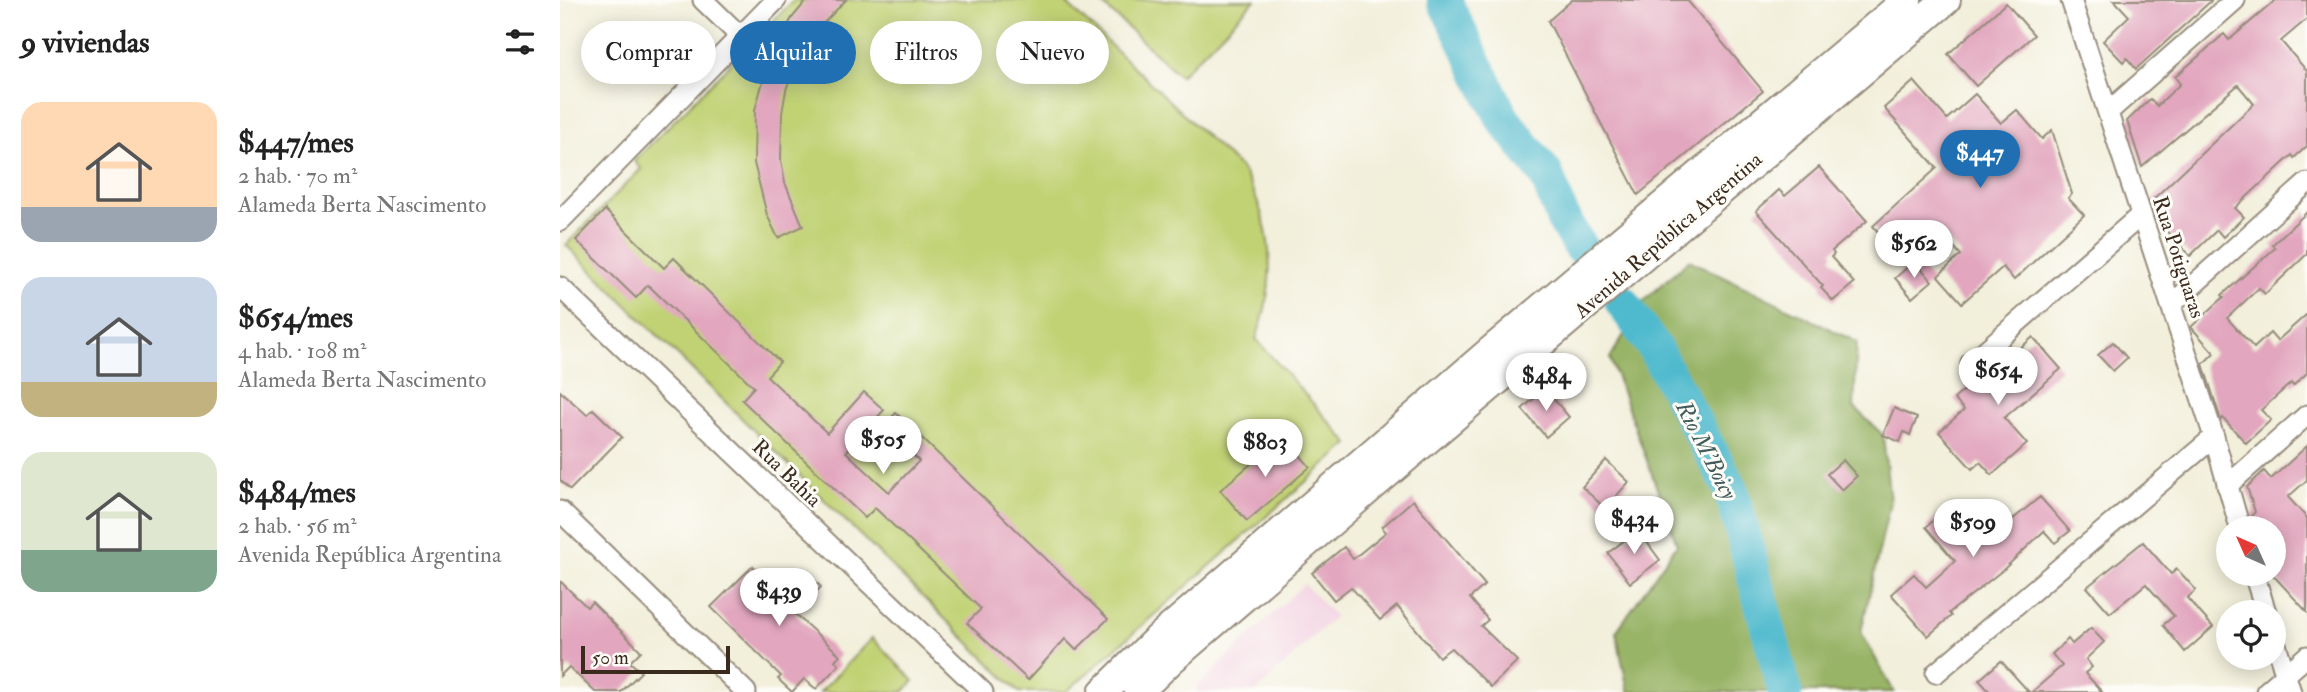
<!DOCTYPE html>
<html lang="es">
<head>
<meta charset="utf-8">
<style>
  :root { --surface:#fff; --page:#f2f2f2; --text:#222; --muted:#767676; --accent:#1f6fb2 }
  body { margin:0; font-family:"IM FELL Double Pica",serif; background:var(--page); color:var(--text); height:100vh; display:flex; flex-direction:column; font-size:26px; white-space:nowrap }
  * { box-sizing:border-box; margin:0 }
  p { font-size:23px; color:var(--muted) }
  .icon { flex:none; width:38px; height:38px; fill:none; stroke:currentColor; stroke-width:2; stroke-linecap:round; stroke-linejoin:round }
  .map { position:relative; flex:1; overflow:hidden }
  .sheet { display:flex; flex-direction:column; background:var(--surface); width:560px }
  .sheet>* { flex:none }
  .top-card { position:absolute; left:21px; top:21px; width:665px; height:63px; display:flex; gap:14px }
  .needle { width:46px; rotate:315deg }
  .controls { position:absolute; left:1656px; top:516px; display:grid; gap:14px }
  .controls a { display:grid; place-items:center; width:70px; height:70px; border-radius:50%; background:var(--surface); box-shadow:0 4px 18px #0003; font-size:35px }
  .scale { position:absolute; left:21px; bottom:18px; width:149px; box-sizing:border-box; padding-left:7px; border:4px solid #3b2a1e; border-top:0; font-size:19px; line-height:24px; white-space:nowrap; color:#3b2a1e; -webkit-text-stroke:5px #fdfcf7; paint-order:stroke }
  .price { position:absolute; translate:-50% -60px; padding:0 16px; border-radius:24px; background:#fff; color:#222; font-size:23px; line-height:46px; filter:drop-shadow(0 2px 4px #0008) }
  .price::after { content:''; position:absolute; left:50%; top:42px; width:21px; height:16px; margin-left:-10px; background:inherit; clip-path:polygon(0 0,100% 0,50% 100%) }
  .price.on { background:var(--accent); color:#fff }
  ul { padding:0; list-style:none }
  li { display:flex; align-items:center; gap:21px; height:175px; padding:0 21px }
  li span { display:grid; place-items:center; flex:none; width:196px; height:140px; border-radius:21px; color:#555 }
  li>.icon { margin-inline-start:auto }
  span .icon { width:84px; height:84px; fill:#fffc; stroke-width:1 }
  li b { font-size:30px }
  h2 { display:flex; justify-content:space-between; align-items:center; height:84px; padding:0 21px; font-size:30px }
  .pill { padding:0 24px; border-radius:32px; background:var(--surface); box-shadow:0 4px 18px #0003; font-size:24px; line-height:63px }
  .pill.on { background:var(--accent); color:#fff }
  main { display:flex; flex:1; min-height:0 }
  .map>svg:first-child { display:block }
  .built { fill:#f2cfe1 }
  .green { fill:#c1d274; stroke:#7e7e49; stroke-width:2 }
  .forest { fill:#98b466; stroke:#6a6f42; stroke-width:2 }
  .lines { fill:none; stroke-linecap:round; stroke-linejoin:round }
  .river { stroke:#50bacd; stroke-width:35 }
  .building { fill:#e2a6be }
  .street-casing { stroke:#968c7c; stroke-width:23 }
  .secondary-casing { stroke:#968c7c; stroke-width:32 }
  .street { stroke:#fff; stroke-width:19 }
  .secondary { stroke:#fff; stroke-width:28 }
  .labels { text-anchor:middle; stroke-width:6; stroke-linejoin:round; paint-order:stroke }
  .street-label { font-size:21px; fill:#3b2a1e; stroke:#fdfcf7 }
  .water-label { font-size:23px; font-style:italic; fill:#425c5b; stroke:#fdfcf7 }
</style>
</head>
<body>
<main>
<section class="sheet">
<h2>9 viviendas<svg class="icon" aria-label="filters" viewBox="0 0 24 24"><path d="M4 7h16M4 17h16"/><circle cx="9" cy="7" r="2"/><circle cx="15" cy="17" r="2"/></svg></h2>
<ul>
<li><span style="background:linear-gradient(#ffd9b3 75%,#9aa5b1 0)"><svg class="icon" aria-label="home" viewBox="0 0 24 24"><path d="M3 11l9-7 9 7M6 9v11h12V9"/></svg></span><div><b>$447/mes</b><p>2 hab. · 70 m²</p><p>Alameda Berta Nascimento</p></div></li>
<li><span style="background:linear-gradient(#c9d6e8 75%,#c2b280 0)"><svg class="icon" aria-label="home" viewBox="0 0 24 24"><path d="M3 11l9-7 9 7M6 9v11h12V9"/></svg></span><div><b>$654/mes</b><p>4 hab. · 108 m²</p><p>Alameda Berta Nascimento</p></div></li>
<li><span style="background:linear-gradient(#dfe7d0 70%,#7fa58c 0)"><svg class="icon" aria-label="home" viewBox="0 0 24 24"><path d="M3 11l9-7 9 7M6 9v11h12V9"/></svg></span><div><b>$484/mes</b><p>2 hab. · 56 m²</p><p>Avenida República Argentina</p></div></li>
</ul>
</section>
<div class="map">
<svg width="1747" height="692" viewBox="0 0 1747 692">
  <rect width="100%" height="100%" fill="#fdfcf7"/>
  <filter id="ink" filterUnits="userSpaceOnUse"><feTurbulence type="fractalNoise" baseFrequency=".0143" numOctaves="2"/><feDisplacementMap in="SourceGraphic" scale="14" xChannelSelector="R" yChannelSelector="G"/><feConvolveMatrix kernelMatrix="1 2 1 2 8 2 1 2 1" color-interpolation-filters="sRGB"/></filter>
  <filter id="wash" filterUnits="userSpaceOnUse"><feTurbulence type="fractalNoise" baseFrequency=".00686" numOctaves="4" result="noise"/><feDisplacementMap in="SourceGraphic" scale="28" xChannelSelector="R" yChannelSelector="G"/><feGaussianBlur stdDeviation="1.57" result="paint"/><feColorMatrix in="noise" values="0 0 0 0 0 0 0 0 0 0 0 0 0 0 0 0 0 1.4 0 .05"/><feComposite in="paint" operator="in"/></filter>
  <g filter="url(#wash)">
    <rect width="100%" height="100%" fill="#f2efdb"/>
    <path class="built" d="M744 584 775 616 696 692H639L635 688Z"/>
    <g class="green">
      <path d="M234 0H503L682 170C714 224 718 280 696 339L789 444 506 692H459L6 245 81 169 74 161Z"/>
      <path d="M538 0H695L620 76Z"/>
      <path d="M312 638 354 681 343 692H260Z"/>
    </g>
    <path class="forest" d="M1129 260 1297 342 1294 407 1323 435 1330 502 1301 632 1334 692H1070L1068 690 1056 632 1117 544 1050 358 1084 301Z"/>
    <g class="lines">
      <g class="river">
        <path d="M884 0 943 119 986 174 1003 219 1020 247"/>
        <path d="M1062 302 1093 346 1171 489 1225 692"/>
      </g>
    </g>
    <g id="blocks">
      <g class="building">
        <path d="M247 0H286L254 33 233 70 226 90 222 113 221 160 225 183 243 226 218 238 207 215 194 163 195 110 209 60 232 18Z"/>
        <path d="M1012 0H1127L1203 91 1078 195 988 21Z"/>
        <path d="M1554 0H1652L1576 69 1567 58 1563 62 1543 41 1569 16Z"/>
        <path d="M1716 0H1747V19L1721 41 1747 71V146L1734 158 1732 155 1675 208 1684 217 1663 237 1657 230 1630 256 1596 220 1590 202 1694 104 1678 85 1582 167 1567 121 1590 99 1597 106 1620 84 1615 77 1640 55 1664 34 1669 40Z"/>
        <path d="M1446 3 1474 35 1416 86 1388 54Z"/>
        <path d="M1354 81 1387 119 1415 94 1441 123 1457 110 1482 139 1492 130 1512 194 1508 198 1524 215 1454 280 1443 267 1402 303 1378 276 1401 255 1376 227 1340 257 1313 226 1377 168 1324 108Z"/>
        <path d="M1259 167 1307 221 1272 251 1274 254 1271 257 1294 283 1273 301 1261 288 1263 286 1196 211 1219 190 1225 196Z"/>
        <path d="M45 210 104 268 114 258 220 362 207 376 267 433 304 392 324 410 286 452 329 492 359 461 323 426 336 413 548 619 516 650 505 639 468 680 407 623 421 609 315 508 305 518 182 400 194 387 88 285 76 298 16 240Z"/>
        <path d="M1747 212V254L1705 294 1699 288 1667 318 1694 348 1710 333 1717 341 1747 314V373L1733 386 1731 383 1701 410 1711 420 1686 443 1663 418 1661 420 1643 364 1654 353 1631 327 1664 297 1662 295 1715 248 1712 245Z"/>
        <path d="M1355 261 1372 281 1352 298 1335 278Z"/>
        <path d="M1473 337 1501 369 1444 418 1467 444 1432 475 1420 462 1412 469 1379 432 1404 410 1394 399 1421 375 1419 372 1443 351 1449 358Z"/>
        <path d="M1553 342 1567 358 1553 371 1538 355Z"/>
        <path d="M985 389 1009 417 986 437 962 409Z"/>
        <path d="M0 391 27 415 33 409 62 437 10 490 0 480Z"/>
        <path d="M1334 408 1357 418 1350 435 1344 432 1340 442 1323 435Z"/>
        <path d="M724 436 750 467 687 521 660 490Z"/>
        <path d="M1747 446V480L1728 497 1747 518V612L1713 575V528H1692L1690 517 1695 512 1687 487 1704 471 1711 479Z"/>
        <path d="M1046 460 1069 482 1045 508 1022 487Z"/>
        <path d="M1283 460 1297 476 1282 490 1267 474Z"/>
        <path d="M1480 497 1510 531 1495 543 1484 531 1444 569 1389 613 1391 616 1368 636 1331 594 1354 574 1366 587 1395 561 1366 527 1392 504 1407 521 1418 512 1436 533Z"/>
        <path d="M853 500 925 585 910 598 928 620 921 626 957 661 931 687 891 648 879 657 837 606 820 620 791 587 774 600 752 573 784 547 793 559 826 532 822 527Z"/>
        <path d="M1078 530 1100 560 1070 583 1048 553Z"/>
        <path d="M1583 542 1611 574 1617 569 1636 590 1627 598 1653 627 1625 652 1603 625 1614 616 1586 584 1550 613 1527 587Z"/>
        <path d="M193 566 222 596 245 571 261 587 235 614 280 655 275 660 279 665 256 689 244 679 232 692 218 679 221 676 151 607Z"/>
        <path d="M0 581 27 607 32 602 81 651 70 662 81 672 61 692H35L9 667 0 676Z"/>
        <path d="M1531 628 1544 642 1526 659 1532 667 1525 673 1542 692H1472L1502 666 1492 654 1508 639 1512 644Z"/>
        <path d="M1441 661 1469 692H1430L1419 680Z"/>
      </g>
    </g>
  </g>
  <g filter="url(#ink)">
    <use href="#blocks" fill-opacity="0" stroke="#968c7c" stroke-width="2"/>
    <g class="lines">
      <defs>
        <g id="street">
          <path d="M143 0 180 36"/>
          <path d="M1511 0 1654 437 1680 528"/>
          <path d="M1548 112 1675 0"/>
          <path d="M0 221 216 0"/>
          <path d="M0 287 423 692"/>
          <path d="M1611 305 1747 183"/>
          <path d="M1411 363 1581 215"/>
          <path d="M1667 486 1747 415"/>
          <path d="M0 511 186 692"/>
          <path d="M1694 574 1706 612"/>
          <path d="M1713 635 1731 692"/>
          <path d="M1376 673 1654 437"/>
          <path d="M1706 692 1747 656"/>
        </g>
        <g id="secondary">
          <path d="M543 692 594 642 928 353 1347 0"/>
          <path d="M578 692 611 660 809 489 1386 0"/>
        </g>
      </defs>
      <use href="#street" class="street-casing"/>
      <use href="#secondary" class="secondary-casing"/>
      <use href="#street" class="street"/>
      <use href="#secondary" class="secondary"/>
    </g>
  </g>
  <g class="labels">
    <g class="street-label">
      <text transform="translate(1108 235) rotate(-41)" y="7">Avenida República Argentina</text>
      <text transform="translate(1619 257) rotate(72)" y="7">Rua Potiguaras</text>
      <text transform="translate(227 473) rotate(44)" y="7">Rua Bahia</text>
    </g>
    <g class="water-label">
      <text transform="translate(1147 450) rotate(63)" y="8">Rio M'Boicy</text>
    </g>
  </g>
</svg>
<div class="controls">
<a><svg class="needle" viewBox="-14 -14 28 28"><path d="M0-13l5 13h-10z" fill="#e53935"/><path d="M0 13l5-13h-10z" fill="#767676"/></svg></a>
<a><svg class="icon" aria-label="locate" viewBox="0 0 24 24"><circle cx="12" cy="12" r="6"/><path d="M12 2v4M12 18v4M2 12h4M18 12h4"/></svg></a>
</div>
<div class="scale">50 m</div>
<b class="price on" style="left:1420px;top:190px">$447</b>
<b class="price" style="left:1354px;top:280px">$562</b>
<b class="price" style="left:1438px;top:407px">$654</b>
<b class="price" style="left:986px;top:413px">$484</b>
<b class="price" style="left:323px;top:476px">$505</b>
<b class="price" style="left:705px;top:479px">$803</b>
<b class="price" style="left:1074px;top:556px">$434</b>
<b class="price" style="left:1413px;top:559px">$509</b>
<b class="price" style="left:219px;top:628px">$439</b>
<div class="top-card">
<a class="pill">Comprar</a>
<a class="pill on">Alquilar</a>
<a class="pill">Filtros</a>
<a class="pill">Nuevo</a>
</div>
</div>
</main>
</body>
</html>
